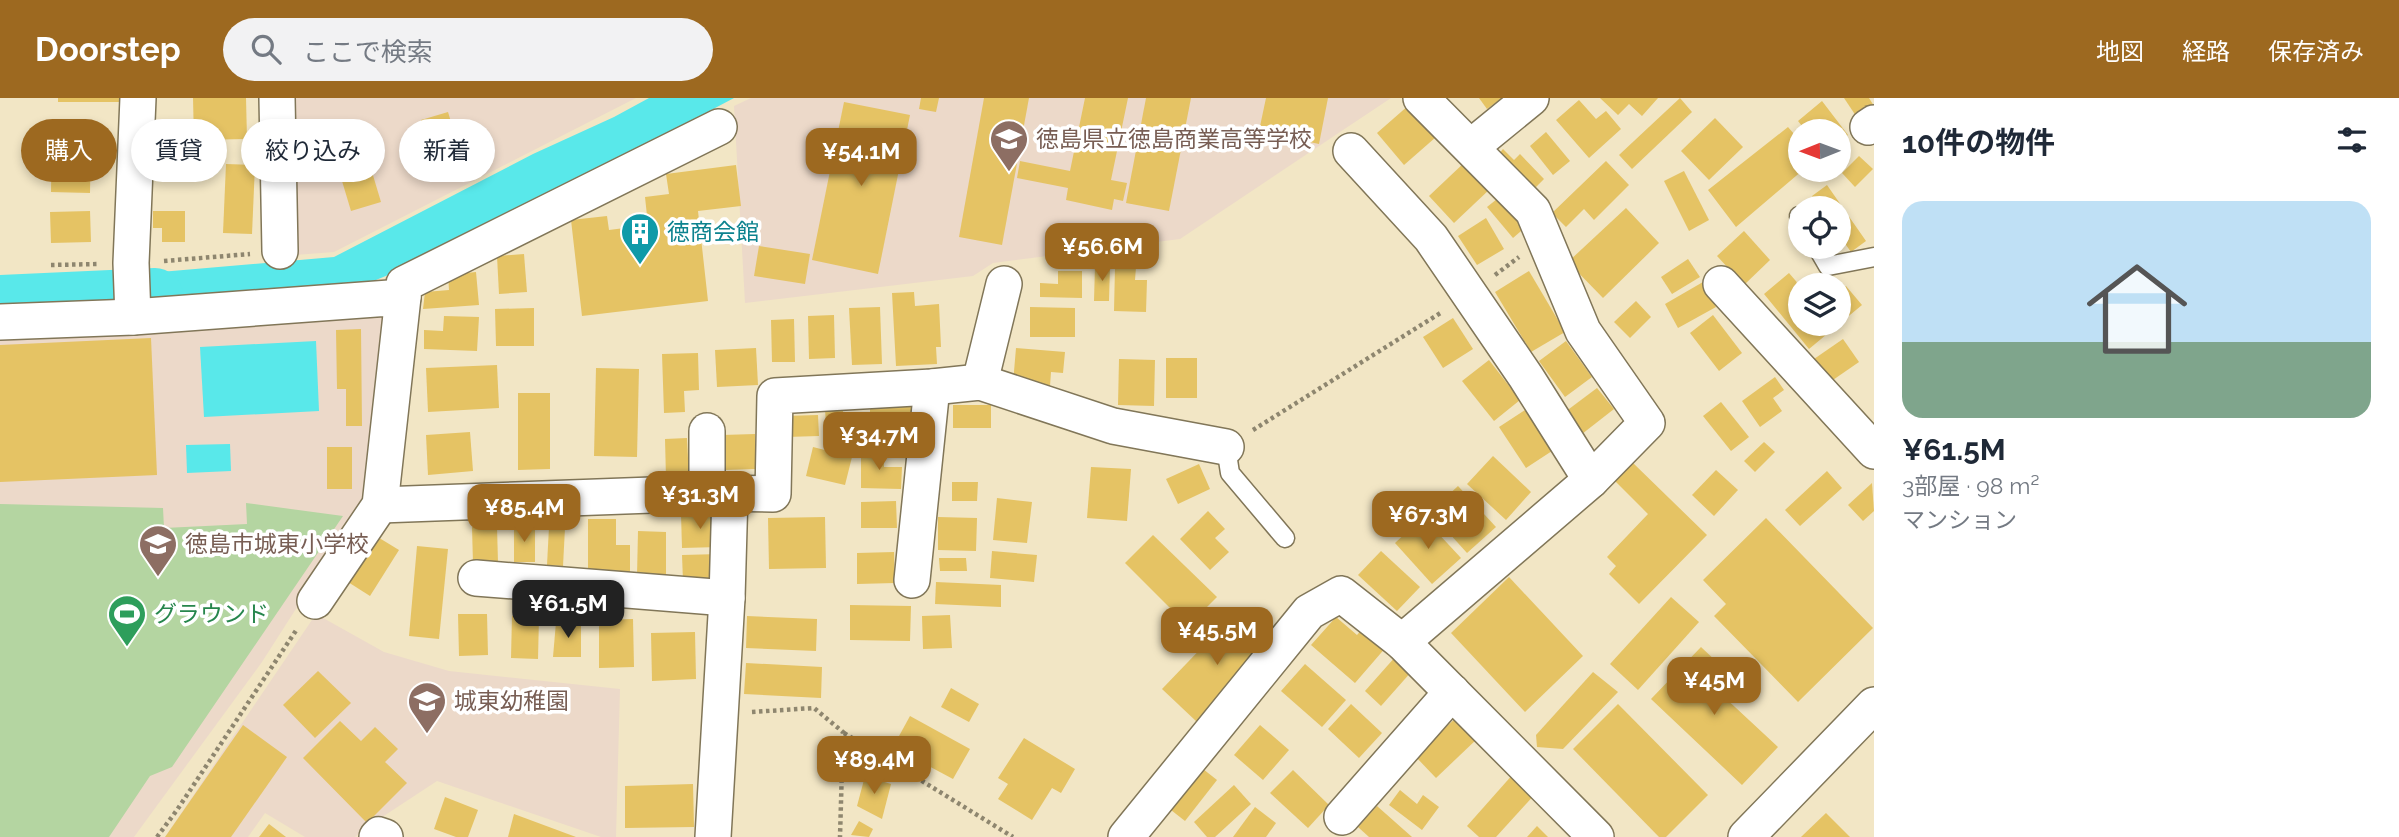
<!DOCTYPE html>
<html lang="ja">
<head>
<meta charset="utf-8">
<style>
  :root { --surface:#fff; --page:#f2f2f3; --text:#1f2937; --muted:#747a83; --accent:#9d6920 }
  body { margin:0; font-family:Raleway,"Noto Sans JP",sans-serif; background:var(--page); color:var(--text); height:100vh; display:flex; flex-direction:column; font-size:26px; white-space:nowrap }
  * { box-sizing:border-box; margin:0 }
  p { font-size:23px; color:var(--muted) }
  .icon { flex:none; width:38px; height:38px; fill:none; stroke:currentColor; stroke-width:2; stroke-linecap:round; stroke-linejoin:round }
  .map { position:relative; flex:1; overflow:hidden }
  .details { display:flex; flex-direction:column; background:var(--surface); width:525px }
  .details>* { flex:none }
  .banner { position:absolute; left:21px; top:21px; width:665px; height:63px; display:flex; gap:14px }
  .needle { width:46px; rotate:269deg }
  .controls { position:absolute; left:1788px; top:21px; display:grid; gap:14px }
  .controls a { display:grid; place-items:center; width:63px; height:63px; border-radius:50%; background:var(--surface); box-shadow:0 4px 10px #0003; font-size:35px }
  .price { position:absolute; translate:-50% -60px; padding:0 16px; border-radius:14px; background:var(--accent); color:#fff; font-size:23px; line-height:46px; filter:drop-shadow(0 2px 4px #0008) }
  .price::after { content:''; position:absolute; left:50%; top:42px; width:21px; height:16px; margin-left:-10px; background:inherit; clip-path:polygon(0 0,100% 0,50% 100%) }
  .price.active { background:#222; color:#fff }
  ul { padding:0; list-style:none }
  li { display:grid; align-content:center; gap:14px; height:371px; padding:0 28px }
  li span { display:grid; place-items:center; height:217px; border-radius:21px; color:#555 }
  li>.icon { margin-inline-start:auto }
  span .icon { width:126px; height:126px; fill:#fffc; stroke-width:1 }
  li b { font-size:30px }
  h2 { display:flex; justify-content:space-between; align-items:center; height:84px; padding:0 28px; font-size:30px }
  .pill { padding:0 24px; border-radius:32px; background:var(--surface); box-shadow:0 4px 10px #0003; font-size:24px; line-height:63px }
  .pill.active { background:var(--accent); color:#fff }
  header { display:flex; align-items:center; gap:42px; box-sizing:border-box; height:98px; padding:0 35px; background:var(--accent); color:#fff }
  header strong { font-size:33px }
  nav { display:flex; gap:38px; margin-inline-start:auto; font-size:24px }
  .search { width:490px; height:63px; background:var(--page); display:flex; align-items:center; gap:18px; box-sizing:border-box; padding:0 24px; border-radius:38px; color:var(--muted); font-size:26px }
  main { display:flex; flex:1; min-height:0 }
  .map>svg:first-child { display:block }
  .education { fill:#ecd9c9 }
  .green { fill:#b4d5a1 }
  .water { fill:#59e8ea }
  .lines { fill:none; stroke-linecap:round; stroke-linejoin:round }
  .river { stroke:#59e8ea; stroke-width:56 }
  .building { fill:#e5c364 }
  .lane-casing { stroke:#817658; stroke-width:21 }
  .street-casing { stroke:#817658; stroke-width:38 }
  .path { stroke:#8e866f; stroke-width:4.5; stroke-dasharray:3.5 3.5; stroke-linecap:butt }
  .lane { stroke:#fff; stroke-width:18 }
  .street { stroke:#fff; stroke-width:35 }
  .labels { text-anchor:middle; stroke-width:7; stroke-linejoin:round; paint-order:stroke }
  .education-label { font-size:23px; fill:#785e54; stroke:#fff; text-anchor:start }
  .culture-label { font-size:23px; fill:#0d838f; stroke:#fff; text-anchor:start }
  .leisure-label { font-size:23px; fill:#27864d; stroke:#fff; text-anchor:start }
</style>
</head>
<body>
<header>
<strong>Doorstep</strong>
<div class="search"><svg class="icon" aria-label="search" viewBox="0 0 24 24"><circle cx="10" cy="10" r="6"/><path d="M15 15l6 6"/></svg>ここで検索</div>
<nav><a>地図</a><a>経路</a><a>保存済み</a></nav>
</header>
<main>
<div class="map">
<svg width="1874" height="739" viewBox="0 0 1874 739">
  <rect width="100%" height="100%" fill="#f2e6c5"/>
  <g class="education">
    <path d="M291 0H636L334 154 295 157Z"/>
    <path d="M751 0H1391L1180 141 993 165 973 178 745 205 734 8Z"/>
    <path d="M379 214 387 221 370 395 262 564 134 739H0V237Z"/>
    <path d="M316 516 384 554 449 573 620 591 616 739H601L437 683 364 731 355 739H305L265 715 248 739H165Z"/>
  </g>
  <path class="green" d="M246 405 343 418 172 669 150 678 109 739H0V406L163 410 164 430 247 426Z"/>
  <g class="water">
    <path d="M649 0H734L435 158 371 184 80 210 79 181 334 159 533 56 614 19Z"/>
    <path d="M316 243 319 313 204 319 200 249Z"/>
    <path d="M230 346 231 373 187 375 186 347Z"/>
  </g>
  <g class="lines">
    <path class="river" d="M0 205 155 198"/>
  </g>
  <g class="building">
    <rect x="58" y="0" width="71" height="4"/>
    <path d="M193 0H246L247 41 194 42Z"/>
    <path d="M921 0H939L936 14 919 11Z"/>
    <path d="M984 0H1029L1002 147 959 139Z"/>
    <path d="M1085 0H1128L1111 82 1127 85 1123 103 1114 101 1112 112 1066 102 1068 90 1017 80 1020 63 1070 73Z"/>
    <path d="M1146 0H1191L1169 113 1126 105Z"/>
    <path d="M1266 0H1328L1319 46 1259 33Z"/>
    <path d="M1479 0H1502L1487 11Z"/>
    <path d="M1600 0H1658L1642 18 1629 6 1618 17Z"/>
    <path d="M1680 0 1692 14 1632 71 1619 57Z"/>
    <path d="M1844 0H1869L1874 8 1858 21Z"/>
    <path d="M1579 2 1596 21 1606 13 1621 31 1589 60 1556 22Z"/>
    <path d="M1822 3 1848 37 1839 43V33H1806L1798 23Z"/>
    <path d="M844 4 910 17 878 176 812 162Z"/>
    <path d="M1409 7 1436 39 1404 67 1377 35Z"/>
    <path d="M448 14 465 70 438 78 421 22Z"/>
    <path d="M1715 20 1743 49 1709 82 1681 53Z"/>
    <path d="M52 22H82V37H91L90 95 51 94Z"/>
    <path d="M1788 29 1801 44V72H1803L1736 129 1708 92Z"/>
    <path d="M1546 34 1570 63 1553 77 1530 48Z"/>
    <path d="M1503 51 1514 62 1520 56 1544 81 1531 94 1497 58Z"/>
    <path d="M366 54 381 104 351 113 336 63Z"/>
    <path d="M1859 58 1873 71 1855 89 1842 75Z"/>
    <path d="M1466 63 1491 90 1454 125 1429 98Z"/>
    <path d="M1606 63 1629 87 1594 122 1584 111 1566 129 1552 115Z"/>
    <path d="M226 66 255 67 252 136 223 135Z"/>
    <path d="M736 67 741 108 698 113 708 203 582 218 571 122 607 118 609 132 648 127 645 99 669 96 666 76Z"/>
    <path d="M1684 73 1709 122 1689 133 1664 83Z"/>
    <path d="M1827 87 1866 143 1851 154 1839 137V110H1821L1812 98Z"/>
    <path d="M1502 97 1527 128 1513 140 1487 109Z"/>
    <path d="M1626 110 1659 145 1603 200 1568 164Z"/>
    <path d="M90 113 91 144 51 145 50 114Z"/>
    <path d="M153 113H185V144H162V130H153Z"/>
    <path d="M1486 120 1504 151 1477 167 1458 138Z"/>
    <path d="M1744 133 1770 162 1744 187 1717 158Z"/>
    <path d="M759 148 810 156 805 186 754 178Z"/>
    <path d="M524 156 527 194 499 196 497 158Z"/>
    <path d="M1688 161 1700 179 1672 196 1661 179Z"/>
    <path d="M1095 168H1110L1109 203H1094Z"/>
    <path d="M1115 169H1136L1135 182H1147L1146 214 1114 213Z"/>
    <path d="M1058 173H1082V200L1040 199V185L1058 186Z"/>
    <path d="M1529 173 1565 234 1531 254 1495 194Z"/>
    <path d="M476 174 479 207 423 211 425 194 449 192 448 177Z"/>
    <path d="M1789 175 1801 189V226H1839V193L1846 188 1862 207 1809 251 1764 196Z"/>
    <path d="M1703 184 1716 209 1678 230 1665 206Z"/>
    <path d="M914 194 915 208 939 206 941 249H936L937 266 896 268 892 195Z"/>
    <path d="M1636 203 1651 219 1630 240 1614 224Z"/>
    <path d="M880 209 882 266 852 267 849 210Z"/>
    <path d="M1030 209 1075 210V239H1030Z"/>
    <path d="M534 210V248H496L495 211Z"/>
    <path d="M834 217 835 260 809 261 808 218Z"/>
    <path d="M1713 217 1742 255 1719 273 1690 235Z"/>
    <path d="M444 218 479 219 477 253 424 251V232L443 233Z"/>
    <path d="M1453 220 1473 251 1443 270 1423 239Z"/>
    <path d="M794 221 795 264H772L771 222Z"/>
    <path d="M361 231 362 328H346V291H337L336 232Z"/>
    <path d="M151 240 157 377 0 384V247Z"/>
    <path d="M1843 241 1859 264 1830 284 1814 261Z"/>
    <path d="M1566 243 1592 279 1565 299 1539 263Z"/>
    <path d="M756 250 758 287 717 289 715 252Z"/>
    <path d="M1016 250 1065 254 1063 275 1051 274 1050 288 1013 285Z"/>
    <path d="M698 255 699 292 684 293 685 314 664 315 662 256Z"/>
    <rect x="1166" y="260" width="31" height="40"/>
    <path d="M1119 261 1155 262 1154 308 1118 307Z"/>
    <path d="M1489 262 1520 302 1494 323 1462 283Z"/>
    <path d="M497 267 499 310 428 314 426 270Z"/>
    <path d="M596 270 639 271 637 359 594 358Z"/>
    <path d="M1775 279 1784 292 1773 300 1782 313 1760 329 1742 303Z"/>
    <path d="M1597 290 1614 311 1582 336 1565 314Z"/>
    <path d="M518 295H550V371L518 372Z"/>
    <path d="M1721 304 1749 339 1731 353 1703 318Z"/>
    <rect x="953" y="307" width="38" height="23"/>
    <rect x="870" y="308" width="42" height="31"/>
    <path d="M843 310V324L851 323 852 343 827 344 825 311Z"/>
    <path d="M1525 312 1552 353 1526 370 1499 329Z"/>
    <path d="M818 317 819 338 786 339 784 318Z"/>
    <path d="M470 334 473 373 428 377 426 337Z"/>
    <path d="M755 336 756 371 724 372 722 337Z"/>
    <path d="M687 340 689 380H666L665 341Z"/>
    <path d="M1764 344 1775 354 1755 374 1744 363Z"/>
    <rect x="327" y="349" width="25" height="42"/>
    <path d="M813 349 852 359 845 387 806 378Z"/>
    <path d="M861 353 884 354V369H902L901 391 861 390Z"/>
    <path d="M1493 358 1531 394 1506 422 1467 386Z"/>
    <path d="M1632 364 1707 437 1639 506 1609 476 1616 468 1607 459 1648 416 1614 382Z"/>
    <path d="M1199 366 1210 391 1178 406 1166 381Z"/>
    <path d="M1091 369 1131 371 1127 423 1087 420Z"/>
    <path d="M1716 372 1738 392 1714 418 1692 397Z"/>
    <path d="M1827 373 1842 390 1800 428 1785 412Z"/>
    <path d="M952 384H978L977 403H952Z"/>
    <path d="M1872 385 1874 413 1863 423 1848 407Z"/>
    <path d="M1458 388 1496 429 1467 455 1430 414Z"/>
    <path d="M997 400 1032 404 1027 445 993 442Z"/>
    <path d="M896 403 897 430H861V404Z"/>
    <path d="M1208 413 1225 431 1215 440 1229 454 1210 472 1180 441Z"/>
    <path d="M718 415 719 449 682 450 681 416Z"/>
    <path d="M825 419 826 470 769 471 768 420Z"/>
    <path d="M938 419 977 420 976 453 938 452Z"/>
    <path d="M1423 419 1461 460 1432 486 1395 445Z"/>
    <path d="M1766 420 1873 530 1798 604 1714 518 1726 506 1703 482Z"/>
    <path d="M588 421H616V447H630V482H603V472H588Z"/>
    <rect x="514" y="427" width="21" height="37"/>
    <path d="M497 428 498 465 473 466 472 429Z"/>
    <path d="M549 429 565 430 563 468 547 467Z"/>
    <path d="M638 433 666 434V478H637Z"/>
    <path d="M1153 437 1217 499 1188 528 1125 465Z"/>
    <path d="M376 438 399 452 370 498 348 484Z"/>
    <path d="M417 448 448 451 439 541 409 538Z"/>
    <path d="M992 453 1037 457 1034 484 990 480Z"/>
    <path d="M1381 453 1420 489 1397 513 1358 477Z"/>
    <path d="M894 454 895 485 857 486V455Z"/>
    <path d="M720 456V482L683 483 682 457Z"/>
    <path d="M939 460H966L967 473H940Z"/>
    <path d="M1509 479 1583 558 1525 614 1451 535Z"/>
    <path d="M936 484 1001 487V509L935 506Z"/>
    <path d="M1671 499 1699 524 1638 592 1610 566Z"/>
    <path d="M850 507 911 508 910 543 850 542Z"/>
    <path d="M1236 514 1271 547 1197 624 1162 591Z"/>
    <path d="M458 516H487L488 557 459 558Z"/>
    <path d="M950 517 952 550 923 551 922 518Z"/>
    <path d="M512 518 539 519 538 561 511 560Z"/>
    <path d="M747 518 817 521 816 553 746 550Z"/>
    <path d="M1336 519 1357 537 1364 529 1387 548 1355 585 1311 547Z"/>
    <path d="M633 521 634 569 599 570V522Z"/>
    <path d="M556 524H581V559H553Z"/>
    <path d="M695 534 696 581 652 583 651 535Z"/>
    <path d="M1701 549 1735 581 1721 596 1778 649 1742 687 1651 601Z"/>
    <path d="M1396 558 1412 573 1381 608 1365 593Z"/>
    <path d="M746 565 822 569 821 600 744 596Z"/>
    <path d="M1305 566 1346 602 1322 629 1281 593Z"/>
    <path d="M318 573 351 605 315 640 283 607Z"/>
    <path d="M1593 574 1618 594 1563 651 1537 649 1536 637Z"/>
    <path d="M951 590 979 606 969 624 941 609Z"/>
    <path d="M1351 606 1382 635 1359 660 1328 631Z"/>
    <path d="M1618 606 1708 697 1666 739H1659L1573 651Z"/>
    <path d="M910 618 970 651 953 681 893 649Z"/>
    <path d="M1458 618 1478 640 1436 680 1415 658Z"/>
    <path d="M340 623 361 643 375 629 398 651 385 664 407 685 367 725 303 660Z"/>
    <path d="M243 627 287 659 231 739H165Z"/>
    <path d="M1260 627 1289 652 1263 682 1234 657Z"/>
    <path d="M1024 640 1075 671 1061 695 1052 690 1032 722 998 701 1008 686 998 680Z"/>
    <path d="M1203 671 1217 682 1185 723 1171 712Z"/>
    <path d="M1293 672 1329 707 1308 730 1270 695Z"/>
    <path d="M1514 675 1536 695 1496 739H1479L1467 728Z"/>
    <path d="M865 678 891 686 882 721 857 708Z"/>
    <path d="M693 686 694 729 625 730V688Z"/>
    <path d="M1234 687 1251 706 1215 739H1207L1194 724Z"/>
    <path d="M1400 692 1417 706 1423 697 1439 709 1422 732 1389 707Z"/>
    <path d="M445 699 478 712 468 739H456L434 731Z"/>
    <path d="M1377 708 1412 739H1369L1358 729Z"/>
    <path d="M1255 709 1276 725 1266 739H1233Z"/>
    <path d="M1826 715 1850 739H1801Z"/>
    <path d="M514 716 576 739H508Z"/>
    <path d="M859 723 873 731 869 739 851 737Z"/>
    <path d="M269 726 286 739H259Z"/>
    <path d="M1537 728 1548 739H1527Z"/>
  </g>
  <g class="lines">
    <defs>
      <g id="lane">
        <path d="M1799 118 1801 121"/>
        <path d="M1817 149 1828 168 1874 159"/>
        <path d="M1226 349 1230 375 1285 440"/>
      </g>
      <g id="street">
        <path d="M277 0 280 153"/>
        <path d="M1868 29 1874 25"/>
        <path d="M1471 49 1531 0"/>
        <path d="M1351 53 1431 140 1526 279 1591 382"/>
        <path d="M1721 186 1874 353"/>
        <path d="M403 199 404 186 719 29"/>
        <path d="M133 219 131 165 138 0"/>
        <path d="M0 224 133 219 403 199 380 407 315 503"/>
        <path d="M980 284 1004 186"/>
        <path d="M707 333V395"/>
        <path d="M380 407 707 395 773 396 775 298 932 289 980 284 1113 328 1226 349"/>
        <path d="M476 480 727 500"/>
        <path d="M912 482 932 289"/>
        <path d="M1402 544 1591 382 1647 325 1583 233 1533 113 1421 0"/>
        <path d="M1342 719 1452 594"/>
        <path d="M377 739 379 737 385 739"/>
        <path d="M713 739 727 500 730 395"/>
        <path d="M1126 739 1309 514 1341 496 1402 544 1596 739"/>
        <path d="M1746 739 1874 607"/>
      </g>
    </defs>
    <use href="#lane" class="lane-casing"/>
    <use href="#street" class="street-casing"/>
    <g class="path">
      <path d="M164 163 250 156"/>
      <path d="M51 167 99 166"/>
      <path d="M1495 177 1519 159"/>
      <path d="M1253 332 1442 214"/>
      <path d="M752 614 814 610 843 634 840 739"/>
      <path d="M844 635 1013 739"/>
      <path d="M157 739 177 712 297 531"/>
    </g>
    <use href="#lane" class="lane"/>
    <use href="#street" class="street"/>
  </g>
  <defs>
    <symbol id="school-pin" viewBox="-11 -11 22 30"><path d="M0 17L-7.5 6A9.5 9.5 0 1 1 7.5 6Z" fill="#8d6e63" stroke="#fff"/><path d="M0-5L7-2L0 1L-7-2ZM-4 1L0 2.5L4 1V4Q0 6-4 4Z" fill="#fff"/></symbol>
    <symbol id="building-pin" viewBox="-11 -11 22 30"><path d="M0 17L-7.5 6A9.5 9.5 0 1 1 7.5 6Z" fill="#0f9aa8" stroke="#fff"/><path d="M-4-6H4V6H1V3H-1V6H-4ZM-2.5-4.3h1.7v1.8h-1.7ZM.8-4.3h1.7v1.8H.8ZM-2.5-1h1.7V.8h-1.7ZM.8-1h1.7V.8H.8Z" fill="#fff"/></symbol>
    <symbol id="stadium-pin" viewBox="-11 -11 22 30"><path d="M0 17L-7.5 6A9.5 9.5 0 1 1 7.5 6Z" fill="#2e9e5b" stroke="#fff"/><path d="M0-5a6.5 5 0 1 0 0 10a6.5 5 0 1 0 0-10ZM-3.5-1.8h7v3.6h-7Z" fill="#fff"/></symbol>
  </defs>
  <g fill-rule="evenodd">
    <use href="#school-pin" x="987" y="19" width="44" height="60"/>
    <use href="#building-pin" x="618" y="112" width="44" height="60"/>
    <use href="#school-pin" x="136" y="424" width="44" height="60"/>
    <use href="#stadium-pin" x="105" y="494" width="44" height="60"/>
    <use href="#school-pin" x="405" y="581" width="44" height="60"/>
  </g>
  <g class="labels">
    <g class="education-label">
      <text x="1036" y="49">徳島県立徳島商業高等学校</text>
      <text x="185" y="454">徳島市城東小学校</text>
      <text x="454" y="611">城東幼稚園</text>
    </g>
    <g class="culture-label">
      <text x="667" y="142">徳商会館</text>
    </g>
    <g class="leisure-label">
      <text x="154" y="524">グラウンド</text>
    </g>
  </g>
</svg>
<div class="controls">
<a><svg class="needle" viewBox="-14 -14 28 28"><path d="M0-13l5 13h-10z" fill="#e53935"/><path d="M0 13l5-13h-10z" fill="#747a83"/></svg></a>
<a><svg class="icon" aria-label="locate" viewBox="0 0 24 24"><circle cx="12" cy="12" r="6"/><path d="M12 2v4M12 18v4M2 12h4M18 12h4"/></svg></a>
<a><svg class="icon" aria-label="layers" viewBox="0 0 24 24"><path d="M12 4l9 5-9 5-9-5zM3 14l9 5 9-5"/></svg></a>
</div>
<b class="price" style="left:861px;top:90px">¥54.1M</b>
<b class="price" style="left:1102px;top:185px">¥56.6M</b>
<b class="price" style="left:879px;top:374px">¥34.7M</b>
<b class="price" style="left:700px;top:433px">¥31.3M</b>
<b class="price" style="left:524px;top:446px">¥85.4M</b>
<b class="price" style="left:1428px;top:453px">¥67.3M</b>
<b class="price active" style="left:568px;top:542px">¥61.5M</b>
<b class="price" style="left:1217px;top:569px">¥45.5M</b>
<b class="price" style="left:1714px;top:619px">¥45M</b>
<b class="price" style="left:874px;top:698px">¥89.4M</b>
<div class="banner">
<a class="pill active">購入</a>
<a class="pill">賃貸</a>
<a class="pill">絞り込み</a>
<a class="pill">新着</a>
</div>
</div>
<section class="details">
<h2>10件の物件<svg class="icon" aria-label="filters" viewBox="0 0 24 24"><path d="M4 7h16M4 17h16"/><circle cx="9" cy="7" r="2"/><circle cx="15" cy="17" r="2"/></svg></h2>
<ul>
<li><span style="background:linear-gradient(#bfe0f5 65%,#7fa58c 0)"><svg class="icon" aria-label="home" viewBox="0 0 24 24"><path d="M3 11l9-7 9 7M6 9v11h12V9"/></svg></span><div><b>¥61.5M</b><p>3部屋 · 98 m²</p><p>マンション</p></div></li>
</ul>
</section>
</main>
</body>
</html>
